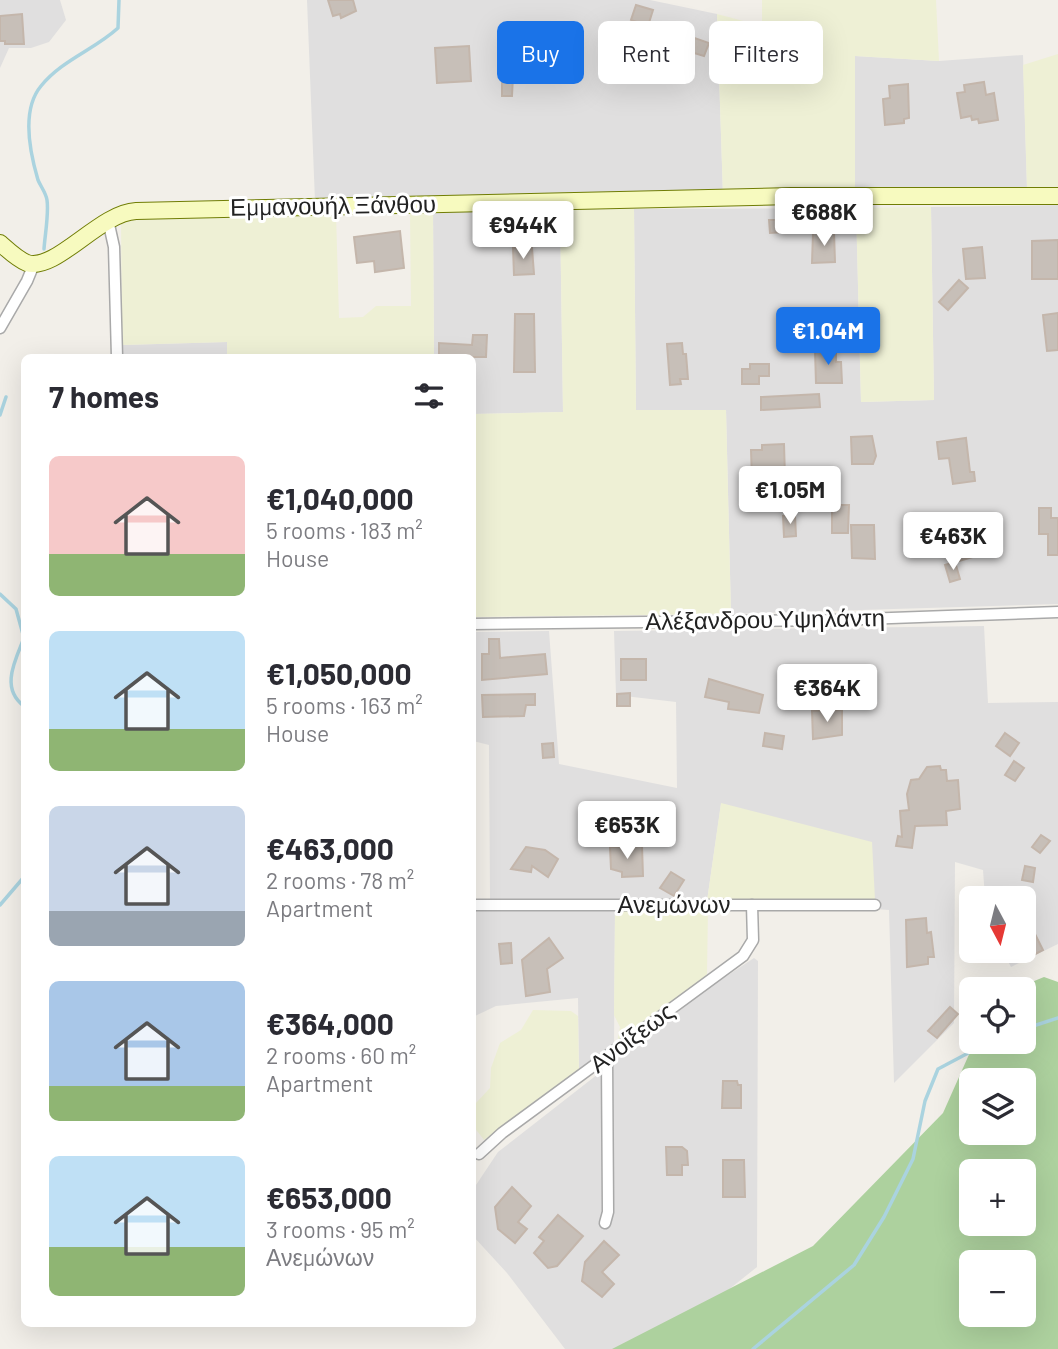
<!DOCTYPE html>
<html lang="en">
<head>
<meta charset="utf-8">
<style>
  :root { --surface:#fff; --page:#f2f2f3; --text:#2b2b33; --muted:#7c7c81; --accent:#1a73e8 }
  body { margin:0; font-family:Barlow,sans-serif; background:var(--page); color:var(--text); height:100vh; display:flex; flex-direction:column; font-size:26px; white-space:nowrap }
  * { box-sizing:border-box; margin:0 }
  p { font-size:23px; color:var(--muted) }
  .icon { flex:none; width:38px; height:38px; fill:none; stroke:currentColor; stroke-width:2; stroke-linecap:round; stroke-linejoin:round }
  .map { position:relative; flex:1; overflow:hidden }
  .side { position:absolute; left:21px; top:354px; width:455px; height:973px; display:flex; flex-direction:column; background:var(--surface); border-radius:10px; box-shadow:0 7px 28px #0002 }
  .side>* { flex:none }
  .guide { position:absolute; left:497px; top:21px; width:455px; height:63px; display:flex; gap:14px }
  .needle { width:46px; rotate:173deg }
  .buttons { position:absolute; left:959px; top:886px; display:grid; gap:14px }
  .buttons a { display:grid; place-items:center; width:77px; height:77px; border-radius:10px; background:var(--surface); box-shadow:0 7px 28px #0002; font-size:35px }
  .price { position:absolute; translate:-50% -60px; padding:0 16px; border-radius:7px; background:#fff; color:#222; font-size:23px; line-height:46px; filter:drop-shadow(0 2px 4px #0008) }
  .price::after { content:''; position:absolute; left:50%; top:42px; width:21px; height:16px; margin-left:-10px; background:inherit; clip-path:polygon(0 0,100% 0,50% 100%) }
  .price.current { background:var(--accent); color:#fff }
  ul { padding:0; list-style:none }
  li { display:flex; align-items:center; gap:21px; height:175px; padding:0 28px }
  li span { display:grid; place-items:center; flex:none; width:196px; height:140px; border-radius:10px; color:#555 }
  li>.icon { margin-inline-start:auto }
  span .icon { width:84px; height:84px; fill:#fffc; stroke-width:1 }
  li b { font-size:30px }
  h2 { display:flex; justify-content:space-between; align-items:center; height:84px; padding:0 28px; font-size:30px }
  .pill { padding:0 24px; border-radius:10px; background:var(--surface); box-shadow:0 7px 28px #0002; font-size:24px; line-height:63px }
  .pill.current { background:var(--accent); color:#fff }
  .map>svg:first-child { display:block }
  .residential { fill:#e0dfdf }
  .farmland { fill:#eef0d5 }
  .forest { fill:#add19e; fill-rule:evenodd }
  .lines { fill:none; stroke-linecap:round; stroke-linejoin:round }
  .stream { stroke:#aad3df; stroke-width:3.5 }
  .building { fill:#c7bfb8; stroke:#c4b6ab; stroke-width:2 }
  .street-casing { stroke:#a9a9a9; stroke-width:13 }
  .secondary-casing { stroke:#707d05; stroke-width:18 }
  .street { stroke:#fff; stroke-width:10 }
  .secondary { stroke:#f7fabf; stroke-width:16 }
  .labels { text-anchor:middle; stroke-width:6; stroke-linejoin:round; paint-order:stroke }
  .street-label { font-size:24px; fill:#222; stroke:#fff }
</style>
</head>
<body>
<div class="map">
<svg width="1058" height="1349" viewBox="0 0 1058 1349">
  <rect width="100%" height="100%" fill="#f2efe9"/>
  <g class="residential">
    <path d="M0 0H60L66 20 49 42 31 48H9L0 68Z"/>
    <path d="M307 0H650L717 14 723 196 315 201Z"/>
    <path d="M1023 55 1027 188 855 192V56L939 61Z"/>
    <path d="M1058 205V604L731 614 726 410 636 411 634 209 856 208 861 402 934 400 931 207Z"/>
    <path d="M560 210 563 412 473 414 472 357H434L433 211Z"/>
    <path d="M227 342V357H123L122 345Z"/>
    <path d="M984 626 988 703 1058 702V944L1011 967 1002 950H1024V898H985L983 870 955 862 954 1023 894 1083 889 910 875 909 721 804 707 901H490L489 745 473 741V632L549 631 559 764 677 788 676 702 616 695 614 631Z"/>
    <path d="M473 910 615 911 614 1046 579 1071 578 998 496 1006 473 1017Z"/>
    <path d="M754 958 758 961 757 1267 678 1330 647 1349H565L507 1273 473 1236 472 1191 498 1152 707 989Z"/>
  </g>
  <g class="farmland">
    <path d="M762 0H936L939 61 855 56V192L723 196 717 14 762 26Z"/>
    <path d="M1058 54V187L1027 188 1023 65Z"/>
    <path d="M931 207 934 400 861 402 856 208Z"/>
    <path d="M634 209 636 410H726L731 614 473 617V414L563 412 560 210Z"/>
    <path d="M410 211H433L434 357H227V342L122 345 121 218 336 213 339 318 363 317 376 306H411Z"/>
    <path d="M721 803 872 842 875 900 707 901Z"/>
    <path d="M708 909 707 974 698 984 617 1043 620 1027 614 1015 615 911Z"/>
    <path d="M533 1010 571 1011 578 1016 579 1071 484 1140 474 1127 475 1104 490 1088 491 1068 500 1043 521 1030Z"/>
  </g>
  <path class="forest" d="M1044 977 1058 982V1349H612L813 1246 943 1113 975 1041H1024V989H1015ZM971 1080H1024V1132H971ZM971 1171H1024V1223H971ZM971 1262H1024V1314H971Z"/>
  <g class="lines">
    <g class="stream">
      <path d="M44 249C45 234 49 214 47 200 46 193 41 187 38 180 30 153 21 110 41 86 62 60 94 50 118 28L119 0"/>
      <path d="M0 415 6 397"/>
      <path d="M0 594 16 609 24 638"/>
      <path d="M24 638C15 661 0 688 24 706"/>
      <path d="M0 905 24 877"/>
      <path d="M1024 1029 1058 1018"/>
      <path d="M753 1349 854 1265 884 1217 913 1159 925 1101 938 1069 991 1041"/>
    </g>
  </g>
  <g class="building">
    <path d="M328 0H353L356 11 341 18 340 14 333 16Z"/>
    <path d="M636 5 653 10 648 26 631 20Z"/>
    <path d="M22 14 24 44H5V41H0V16Z"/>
    <path d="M660 26 709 43 704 56 681 49 674 71 645 62Z"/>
    <path d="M567 29 572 48 568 54 569 69 547 70V63L537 64 535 32Z"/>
    <path d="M469 46 471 81 437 83 435 48Z"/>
    <path d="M502 76H513L512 96H502Z"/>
    <path d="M984 82 986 95 994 93 998 120 979 123 978 119 972 120 971 116 961 118 957 93 965 92 964 85Z"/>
    <path d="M908 84 909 118 904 119V123L885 125 883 99 890 98 889 86Z"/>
    <path d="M769 220H784L785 232 770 233Z"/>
    <path d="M400 231 404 268 375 272 374 261 357 263 354 237Z"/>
    <path d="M834 232 835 262 812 263 813 233Z"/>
    <path d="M1058 240V279H1032V241Z"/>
    <path d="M982 247 985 278 966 279 963 249Z"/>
    <path d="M513 248H532L534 274 514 275Z"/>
    <path d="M959 280 968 288 948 310 939 302Z"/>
    <path d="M1058 313V350L1047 351 1043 315Z"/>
    <path d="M515 314H534L535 372H514Z"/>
    <path d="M473 335H487L486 357H439V343L472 345Z"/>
    <path d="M682 343 683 354H686L688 379H680L681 384 670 385 667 344Z"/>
    <path d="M836 349V362H841L842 383H816L815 350Z"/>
    <path d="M750 364H769V376H759V384H742V369H750Z"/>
    <path d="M819 394 820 407 761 410V397Z"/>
    <path d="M872 436 876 456 873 464H852L851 437Z"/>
    <path d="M966 438 970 472H974L975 481 953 484 949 458 939 459 937 442Z"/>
    <path d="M784 444 786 511 753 509 751 450H762V445Z"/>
    <path d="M832 505H849L848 533H832Z"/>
    <path d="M1039 508H1051V518H1058V555H1048V534H1039Z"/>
    <path d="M964 514 976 556 959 561 948 519Z"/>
    <path d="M795 515 796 536 784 537 783 516Z"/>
    <path d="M851 525H874L875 559 852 558Z"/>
    <path d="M955 562 960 579 950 582 945 565Z"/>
    <path d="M489 639H499L500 658 545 654 547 674 482 680V654H489Z"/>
    <rect x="621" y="659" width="25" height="21"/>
    <path d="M709 679 763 695 759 713 728 709 729 702 705 697Z"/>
    <path d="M630 693V706H617V694Z"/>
    <path d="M535 694V705H526L524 716 483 717 482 695Z"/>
    <path d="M842 710V735L813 739 812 711Z"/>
    <path d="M765 733 784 736 782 749 763 746Z"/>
    <path d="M1005 733 1019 743 1010 756 996 746Z"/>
    <path d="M553 743 554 757 543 758 542 744Z"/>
    <path d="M1014 761 1024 768 1015 781 1005 775Z"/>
    <path d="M940 766 941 770H946L947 781 958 780 960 809 946 811 947 825 915 826 912 848 896 846 898 836 902 837 900 811 909 810 907 794 911 780 919 779 927 767Z"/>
    <path d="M1041 835 1050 841 1040 853 1032 847Z"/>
    <path d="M642 846 643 876 622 877V872L611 869 610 847Z"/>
    <path d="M526 847 545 850 558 859 548 877 532 866 531 872 511 869Z"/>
    <path d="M1025 866 1035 868 1033 882 1022 880Z"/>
    <path d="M671 872 684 880 674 896 660 888Z"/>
    <path d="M1024 912 1043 950 1028 958 1024 950Z"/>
    <path d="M926 918 927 933 931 932 934 957H928V964L907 967 906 920Z"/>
    <path d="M549 938 563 958 547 969 550 992 526 996 522 960Z"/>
    <path d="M511 943 512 963 501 964 499 944Z"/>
    <path d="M950 1007 958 1014 937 1038 928 1031Z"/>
    <path d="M723 1081H737L738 1085H741V1108H722Z"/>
    <path d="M666 1147H682L687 1151 688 1165H682V1175H667Z"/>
    <path d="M723 1160H744L745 1197H723Z"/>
    <path d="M512 1187 531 1206 518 1222 527 1229 515 1243 498 1229 495 1207Z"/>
    <path d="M558 1215 583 1236 557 1266 548 1268 534 1253 544 1241 539 1237Z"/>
    <path d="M604 1241 619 1255 602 1272 614 1284 602 1297 582 1281 585 1262Z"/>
  </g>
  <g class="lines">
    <defs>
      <g id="street">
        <path d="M108 220 114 247 117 357"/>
        <path d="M0 328 27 281 34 264"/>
        <path d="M472 624 835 620 1058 612"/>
        <path d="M472 905H875"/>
        <path d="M479 1154 502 1133 743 956 753 940 752 905"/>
        <path d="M605 1223 608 1212 607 1058"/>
      </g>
      <path id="secondary" d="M0 243C8 250 17 259 27 263 56 272 99 213 136 211L792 196H1058"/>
    </defs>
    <use href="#street" class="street-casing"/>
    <use href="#secondary" class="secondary-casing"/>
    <use href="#street" class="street"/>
    <use href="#secondary" class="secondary"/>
  </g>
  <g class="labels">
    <g class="street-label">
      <text transform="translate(333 206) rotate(-1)" y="8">Εμμανουήλ Ξάνθου</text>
      <text transform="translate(765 620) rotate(-1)" y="8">Αλέξανδρου Υψηλάντη</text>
      <text x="674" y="913">Ανεμώνων</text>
      <text transform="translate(632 1038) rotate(-37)" y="8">Ανοίξεως</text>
    </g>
  </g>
</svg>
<div class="buttons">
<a><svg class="needle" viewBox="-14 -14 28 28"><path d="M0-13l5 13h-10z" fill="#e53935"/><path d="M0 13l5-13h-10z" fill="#7c7c81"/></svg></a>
<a><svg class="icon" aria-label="locate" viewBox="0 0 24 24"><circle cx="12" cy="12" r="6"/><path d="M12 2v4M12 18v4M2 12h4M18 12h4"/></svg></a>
<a><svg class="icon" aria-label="layers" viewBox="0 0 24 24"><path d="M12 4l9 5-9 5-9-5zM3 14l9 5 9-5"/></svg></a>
<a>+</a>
<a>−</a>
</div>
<b class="price" style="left:824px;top:248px">€688K</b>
<b class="price" style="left:523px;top:261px">€944K</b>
<b class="price current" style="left:828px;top:367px">€1.04M</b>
<b class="price" style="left:790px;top:526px">€1.05M</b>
<b class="price" style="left:953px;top:572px">€463K</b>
<b class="price" style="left:827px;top:724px">€364K</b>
<b class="price" style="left:627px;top:861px">€653K</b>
<div class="guide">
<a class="pill current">Buy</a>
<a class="pill">Rent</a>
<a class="pill">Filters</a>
</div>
<section class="side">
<h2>7 homes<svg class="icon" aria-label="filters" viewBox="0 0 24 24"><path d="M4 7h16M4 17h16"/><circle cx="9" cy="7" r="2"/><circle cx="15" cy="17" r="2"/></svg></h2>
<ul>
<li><span style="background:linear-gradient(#f6c9c9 70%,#8fb573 0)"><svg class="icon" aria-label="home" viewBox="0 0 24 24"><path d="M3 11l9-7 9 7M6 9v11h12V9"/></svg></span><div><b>€1,040,000</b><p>5 rooms · 183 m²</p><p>House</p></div></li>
<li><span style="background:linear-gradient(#bfe0f5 70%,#8fb573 0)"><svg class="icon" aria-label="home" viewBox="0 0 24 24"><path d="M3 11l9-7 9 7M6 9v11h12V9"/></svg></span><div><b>€1,050,000</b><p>5 rooms · 163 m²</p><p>House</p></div></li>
<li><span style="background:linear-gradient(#c9d6e8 75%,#9aa5b1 0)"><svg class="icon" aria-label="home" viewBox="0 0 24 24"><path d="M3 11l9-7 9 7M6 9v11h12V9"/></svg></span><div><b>€463,000</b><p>2 rooms · 78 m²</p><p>Apartment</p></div></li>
<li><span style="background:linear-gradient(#a9c7e8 75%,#8fb573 0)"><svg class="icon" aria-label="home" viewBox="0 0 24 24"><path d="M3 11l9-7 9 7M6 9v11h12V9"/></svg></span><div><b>€364,000</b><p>2 rooms · 60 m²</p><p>Apartment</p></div></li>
<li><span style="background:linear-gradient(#bfe0f5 65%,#8fb573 0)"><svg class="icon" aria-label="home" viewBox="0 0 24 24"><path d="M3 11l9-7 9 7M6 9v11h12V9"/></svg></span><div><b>€653,000</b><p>3 rooms · 95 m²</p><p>Ανεμώνων</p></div></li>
</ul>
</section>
</div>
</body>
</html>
